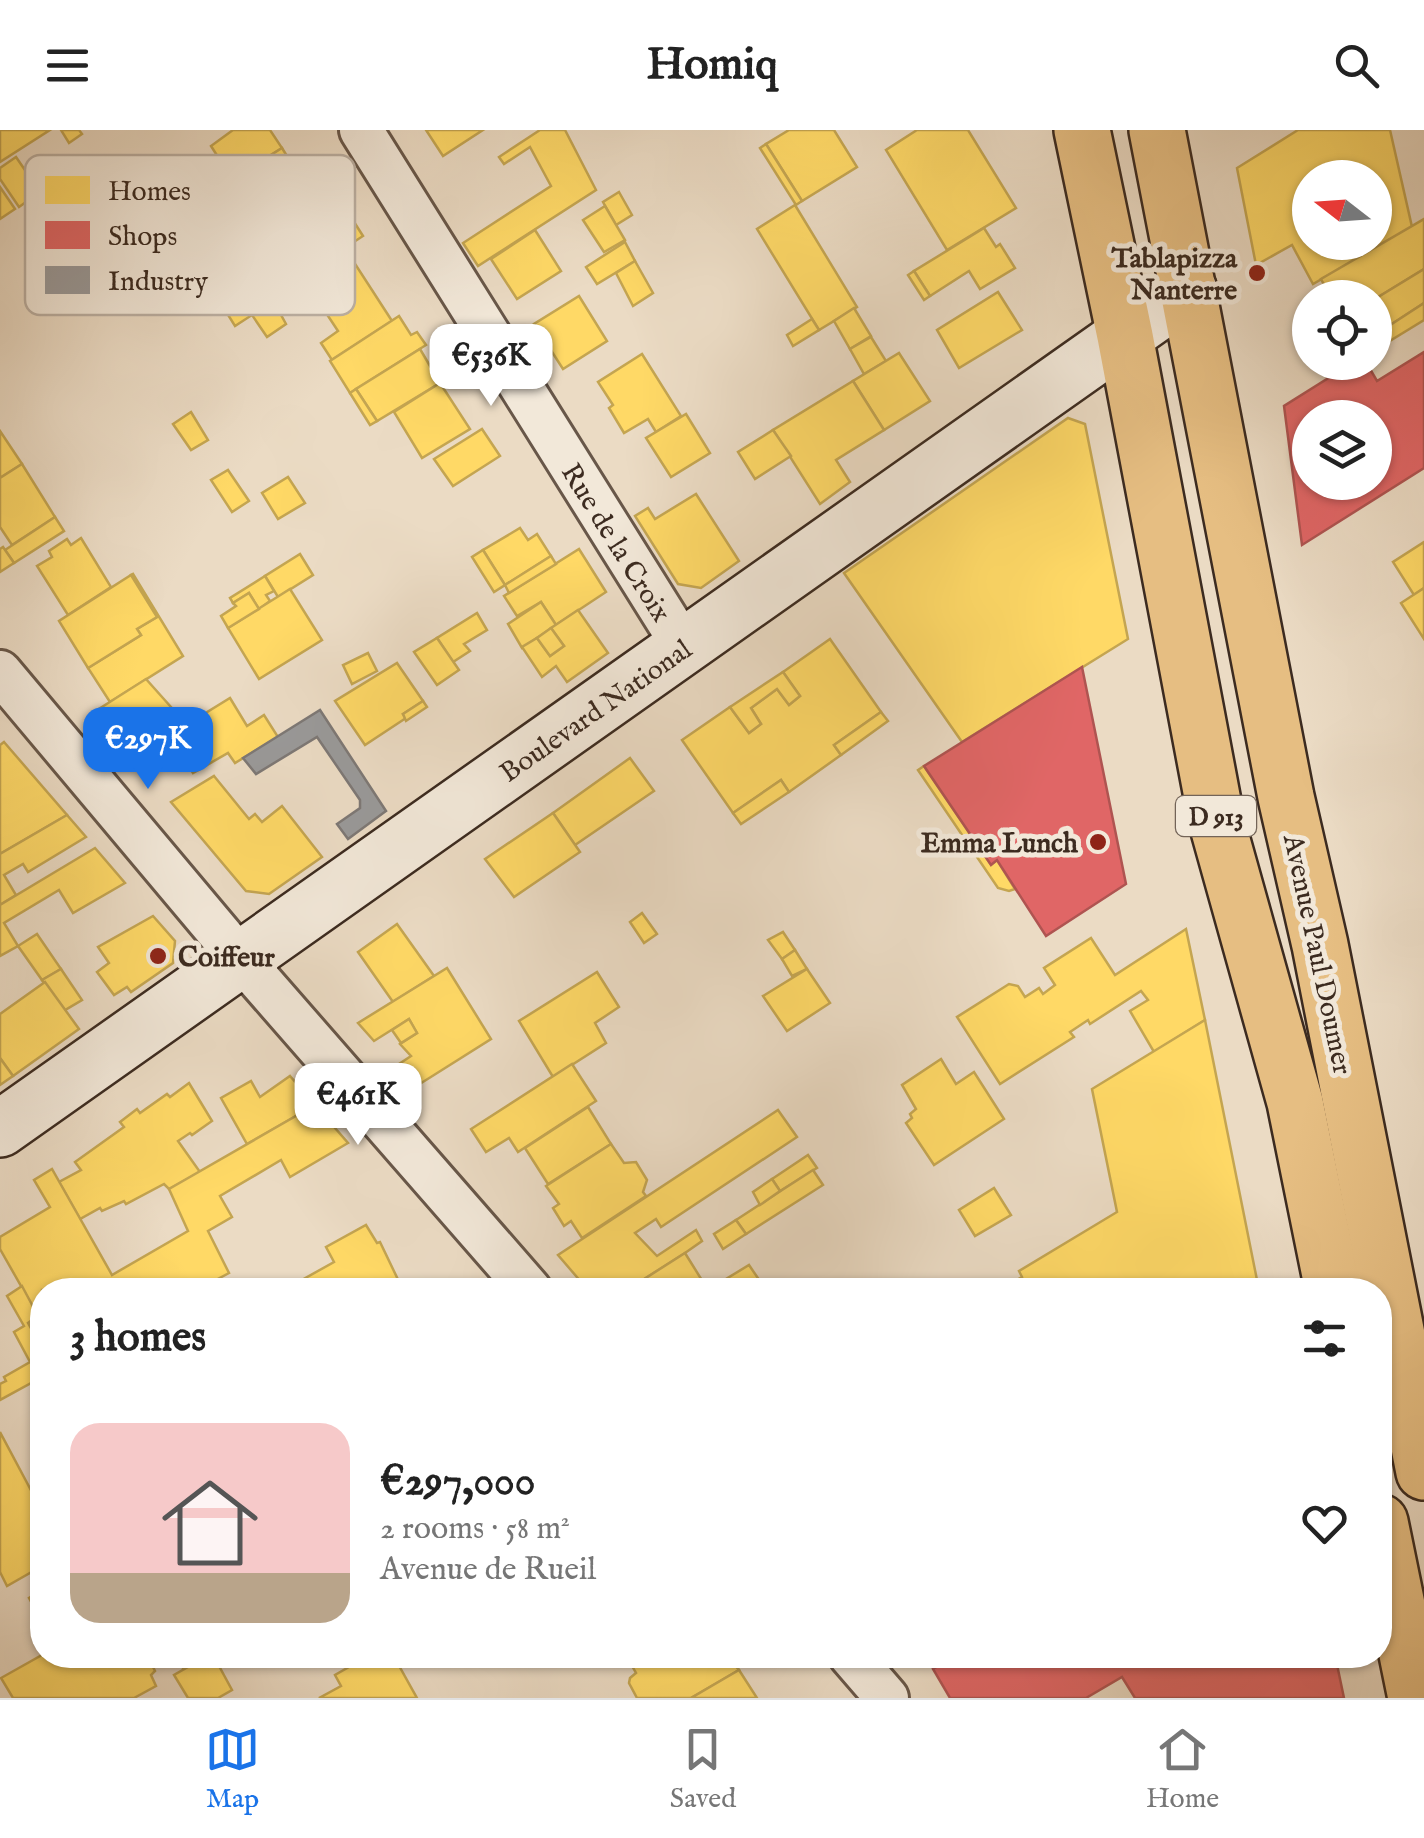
<!DOCTYPE html>
<html lang="en">
<head>
<meta charset="utf-8">
<style>
  :root { --surface:#fff; --page:#f6f6f6; --text:#222; --muted:#767676; --line:#e0e0e0; --accent:#1a73e8 }
  body { margin:0; font-family:"IM FELL English",serif; background:var(--page); color:var(--text); height:100vh; display:flex; flex-direction:column; font-size:38px; white-space:nowrap }
  * { box-sizing:border-box; margin:0 }
  p { font-size:32px; color:var(--muted) }
  .icon { flex:none; width:55px; height:55px; fill:none; stroke:currentColor; stroke-width:2; stroke-linecap:round; stroke-linejoin:round }
  .map { position:relative; flex:1; overflow:hidden }
  .sheet { position:absolute; left:30px; top:1148px; width:1362px; height:390px; display:flex; flex-direction:column; background:var(--surface); border-radius:40px; box-shadow:0 2px 8px #0004 }
  .sheet>* { flex:none }
  .needle { width:65px; rotate:287deg }
  .fabs { position:absolute; left:1292px; top:30px; display:grid; gap:20px }
  .fabs a { display:grid; place-items:center; width:100px; height:100px; border-radius:50%; background:var(--surface); box-shadow:0 2px 8px #0004; font-size:50px }
  .price { position:absolute; translate:-50% -85px; padding:0 22px; border-radius:20px; background:#fff; color:#222; font-size:32px; line-height:65px; filter:drop-shadow(0 2px 5px #0008) }
  .price::after { content:''; position:absolute; left:50%; top:60px; width:30px; height:22px; margin-left:-15px; background:inherit; clip-path:polygon(0 0,100% 0,50% 100%) }
  .price.on { background:var(--accent); color:#fff }
  ul { padding:0; list-style:none }
  li { display:flex; align-items:center; gap:30px; height:250px; padding:0 40px }
  li+li { border-top:2px solid var(--line) }
  li span { display:grid; place-items:center; flex:none; width:280px; height:200px; border-radius:30px; color:#555 }
  li>.icon { margin-inline-start:auto }
  span .icon { width:120px; height:120px; fill:#fffc; stroke-width:1 }
  li b { font-size:42px }
  h2 { display:flex; justify-content:space-between; align-items:center; height:120px; padding:0 40px; font-size:42px }
  header { display:flex; justify-content:space-between; align-items:center; height:130px; padding:0 40px; background:var(--surface); font-size:45px; font-weight:800 }
  .tabs { display:flex; justify-content:space-around; align-items:center; height:140px; border-top:2px solid var(--line); background:var(--surface); font-size:28px; color:var(--muted) }
  .tabs a { display:grid; justify-items:center; gap:5px }
  .tabs .on { color:var(--accent) }
  .map>svg:first-child { display:block }
  .homes { fill:#ffd966; stroke:#c4a551; stroke-width:2.5; fill-rule:evenodd }
  .shops { fill:#e06666; stroke:#af5451; stroke-width:2.5; fill-rule:evenodd }
  .industry { fill:#999; stroke:#7d7875; stroke-width:2.5 }
  .lines { fill:none; stroke-linecap:round; stroke-linejoin:round }
  .street-casing { stroke:#685749; stroke-width:48 }
  .secondary-casing { stroke:#3c2b20; stroke-width:60 }
  .primary-casing { stroke:#3c2b20; stroke-width:60 }
  .street { stroke:#f2e8d9; stroke-width:42 }
  .secondary { stroke:#f2e8d9; stroke-width:55 }
  .primary { stroke:#e6be82; stroke-width:55 }
  .poi-dot { fill:#8f2418; stroke:#f2e8d9; stroke-width:4 }
  .labels { text-anchor:middle; stroke-width:10; stroke-linejoin:round; paint-order:stroke }
  .shield { fill:#f2e8d9; stroke:#736458; stroke-width:2.5 }
  .shield-label { font-size:25px; font-weight:bold; fill:#3c2b20 }
  .poi-label { font-size:28px; font-weight:bold; fill:#3c2b20; stroke:#f2e8d9; text-anchor:end }
  .street-label { font-size:28px; fill:#3c2b20; stroke:#f2e8d9 }
  .key { fill:#f2e8d9; stroke:#bbafa2; stroke-width:2.5 }
  .key-label { font-size:28px; fill:#3c2b20 }
</style>
</head>
<body>
<header><svg class="icon" aria-label="menu" viewBox="0 0 24 24"><path d="M4 6h16M4 12h16M4 18h16"/></svg>Homiq<svg class="icon" aria-label="search" viewBox="0 0 24 24"><circle cx="10" cy="10" r="6"/><path d="M15 15l6 6"/></svg></header>
<div class="map">
<svg width="1424" height="1568" viewBox="0 0 1424 1568">
  <rect width="100%" height="100%" fill="#ebdbc4"/>
  <filter id="stains"><feTurbulence type="fractalNoise" baseFrequency=".002" numOctaves="4"/><feColorMatrix values="0 0 0 0 .2 0 0 0 0 .09 0 0 0 0 .02 0 0 0 .5 -.17"/></filter>
  <radialGradient id="worn" r=".72"><stop offset=".6" stop-color="#630" stop-opacity="0"/><stop offset="1" stop-color="#630" stop-opacity=".3"/></radialGradient>
  <g class="homes">
    <path d="M0 0H50L0 32Z"/>
    <path d="M61 0H79L82 4 69 13Z"/>
    <path d="M233 0H270L282 18 232 49 211 16Z"/>
    <path d="M426 0H483L443 26Z"/>
    <path d="M540 0H565L596 60 478 136 463 113 551 56 530 17 504 34 499 27Z"/>
    <path d="M789 0H834L857 37 802 71 766 14Z"/>
    <path d="M917 0H968L1016 78 947 120 886 20Z"/>
    <path d="M1298 0H1390L1412 97 1313 154 1292 115 1256 135 1237 38ZM1310 48H1375V112H1310Z"/>
    <path d="M766 14 802 71 796 75 760 18Z"/>
    <path d="M282 18 313 68 247 110 214 61Z"/>
    <path d="M16 27 40 62 19 77 0 49V38Z"/>
    <path d="M331 56 363 106 337 123 316 91 290 108 282 98 277 101 273 94Z"/>
    <path d="M0 57 15 79 0 89Z"/>
    <path d="M619 62 632 85 616 95 603 72Z"/>
    <path d="M795 75 857 177 819 200 757 99Z"/>
    <path d="M605 76 625 110 604 122 583 90Z"/>
    <path d="M1424 89V139L1375 169 1331 168 1321 149Z"/>
    <path d="M984 98 996 117 1000 114 1015 138 980 159 969 141 930 166 914 141Z"/>
    <path d="M535 100 561 141 517 169 491 129Z"/>
    <path d="M625 112 635 131 597 154 586 137Z"/>
    <path d="M348 123 392 191 332 230 321 213 338 201 305 151Z"/>
    <path d="M635 131 653 163 633 176 616 143Z"/>
    <path d="M1424 139V173L1375 205V169Z"/>
    <path d="M252 140 272 172 235 196 215 164Z"/>
    <path d="M914 141 930 166 924 170 908 145Z"/>
    <path d="M998 162 1022 200 959 238 937 200Z"/>
    <path d="M288 163 294 174 280 183 286 194 267 207 252 185Z"/>
    <path d="M579 166 607 211 563 239 534 194Z"/>
    <path d="M1424 173V190L1375 220V205Z"/>
    <path d="M854 178 871 206 850 219 834 191Z"/>
    <path d="M399 186 411 205 417 202 426 215 350 263 330 231Z"/>
    <path d="M812 189 819 200 793 216 787 205Z"/>
    <path d="M871 207 886 231 864 244 850 219Z"/>
    <path d="M420 219 440 253 377 291 356 259Z"/>
    <path d="M899 223 930 271 884 300 853 251Z"/>
    <path d="M642 224 681 286 656 302 648 289 624 303 609 278 613 275 598 252Z"/>
    <path d="M853 251 884 300 836 330 850 352 820 374 773 300Z"/>
    <path d="M440 253 470 299 422 328 394 282Z"/>
    <path d="M356 259 377 291 370 295 350 263Z"/>
    <path d="M191 282 208 310 191 320 173 294Z"/>
    <path d="M686 284 710 323 671 347 646 308Z"/>
    <path d="M1068 288 1085 294 1128 509 962 612 844 443Z"/>
    <path d="M482 299 500 326 453 356 434 329Z"/>
    <path d="M773 300 791 326 755 349 738 322Z"/>
    <path d="M0 301 22 334 0 348Z"/>
    <path d="M22 334 55 387 12 415 0 397V348Z"/>
    <path d="M228 340 249 371 232 382 211 350Z"/>
    <path d="M288 347 305 373 278 389 262 363Z"/>
    <path d="M696 364 739 431 701 458 678 454 635 386 648 378 655 389Z"/>
    <path d="M55 387 64 401 14 433 5 420Z"/>
    <path d="M520 398 528 410 537 404 551 426 505 455 483 420Z"/>
    <path d="M81 408 111 457 68 485 37 436 52 427 49 421 67 409 71 415Z"/>
    <path d="M1424 412V458L1414 465 1393 432Z"/>
    <path d="M3 417 14 433 0 442V419Z"/>
    <path d="M579 419 606 462 556 495 541 472 517 486 504 466Z"/>
    <path d="M483 420 505 455 494 462 472 427Z"/>
    <path d="M300 424 313 445 278 467 265 446Z"/>
    <path d="M551 426 556 434 509 463 505 455Z"/>
    <path d="M133 444 183 526 110 572 88 538 141 505 137 499 157 487 131 445Z"/>
    <path d="M131 445 157 487 137 499 141 505 88 538 59 491Z"/>
    <path d="M265 446 274 461 266 465 270 471 259 479 249 463 233 473 230 468Z"/>
    <path d="M1424 458V509L1401 473Z"/>
    <path d="M290 459 322 510 259 549 228 498Z"/>
    <path d="M249 463 259 479 228 498 221 486 236 476 233 473Z"/>
    <path d="M541 472 556 495 522 518 508 494Z"/>
    <path d="M578 480 608 523 567 552 556 536 542 547 522 517 537 508 550 526 564 516 551 498Z"/>
    <path d="M477 483 487 500 464 514 470 521 453 532 437 508Z"/>
    <path d="M551 498 564 516 550 526 537 508Z"/>
    <path d="M437 508 459 540 437 555 414 522Z"/>
    <path d="M830 509 881 582 834 615 841 625 789 662 781 650 733 683 682 610 730 577 749 603 761 594 751 578 777 559 789 575 800 566 783 542Z"/>
    <path d="M368 523 377 541 352 554 343 535Z"/>
    <path d="M397 533 423 571 403 584 406 588 365 615 335 571Z"/>
    <path d="M783 542 800 566 789 575 777 559 751 578 761 594 749 603 730 577Z"/>
    <path d="M146 549 187 595 134 628 94 582Z"/>
    <path d="M230 568 247 596 264 585 278 607 235 633 228 623 193 643 170 605Z"/>
    <path d="M423 571 427 577 406 591 403 584Z"/>
    <path d="M881 582 888 591 841 625 834 615Z"/>
    <path d="M4 612 67 685 0 724V615Z"/>
    <path d="M630 628 654 661 575 715 553 683Z"/>
    <path d="M924 636 991 735 997 730 1015 759 1009 761 998 758 918 640Z"/>
    <path d="M214 646 249 689 255 684 262 692 282 676 322 727 269 764 246 761 171 672Z"/>
    <path d="M781 650 789 662 741 694 733 683Z"/>
    <path d="M553 683 580 722 514 767 485 729Z"/>
    <path d="M67 685 86 707 28 742 23 734 4 745 16 765 0 775V724Z"/>
    <path d="M95 718 125 753 73 783 59 760 4 793 18 816 0 826V775Z"/>
    <path d="M642 783 657 804 644 813 630 792Z"/>
    <path d="M153 786 175 811 173 833 131 862 127 857 114 865 97 842 109 833 98 817Z"/>
    <path d="M397 794 434 846 393 872 358 822Z"/>
    <path d="M1186 799 1205 890 1154 922 1130 881 1148 870 1141 861 1090 894 1088 890 1070 902 1074 907 1000 954 957 887 1009 854 1018 856 1025 867 1039 858 1043 864 1055 855 1044 838 1091 808 1115 845Z"/>
    <path d="M783 802 795 820 782 829 768 810Z"/>
    <path d="M37 804 61 839 42 850 18 816Z"/>
    <path d="M795 820 807 839 792 846 782 829Z"/>
    <path d="M447 838 491 909 415 957 396 936 411 926 400 914 417 903 409 889 374 911 358 893Z"/>
    <path d="M61 839 82 870 65 880 42 850Z"/>
    <path d="M807 839 830 873 787 901 763 866Z"/>
    <path d="M597 842 619 877 595 893 606 913 553 947 519 891Z"/>
    <path d="M45 852 79 899 13 946 0 928V884Z"/>
    <path d="M409 889 417 903 401 913 392 900Z"/>
    <path d="M1205 890 1259 1160H1000L1022 1147 1019 1141 1117 1082 1092 959Z"/>
    <path d="M0 928 13 946 0 955Z"/>
    <path d="M941 929 956 954 974 942 1004 989 934 1035 906 993 912 988 910 984 916 979 902 955Z"/>
    <path d="M572 934 596 971 518 1022 509 1008 486 1022 471 999Z"/>
    <path d="M290 946 315 975 247 1014 221 968 251 951 260 967Z"/>
    <path d="M189 953 212 991 192 1005 190 1003 178 1011 200 1042 169 1059 164 1054 126 1074 124 1071 102 1081 100 1078 80 1089 59 1052 81 1040 75 1032 124 997 120 992 137 979 140 983 167 964 170 967Z"/>
    <path d="M315 975 348 1013 290 1047 281 1030 220 1066 232 1087 208 1101 229 1143 197 1160H42V1218L28 1193 38 1186 0 1119V1107L50 1077 34 1050 52 1039 112 1145 188 1101 169 1059Z"/>
    <path d="M588 977 611 1014 548 1054 525 1018Z"/>
    <path d="M778 980 797 1007 661 1097 656 1089 635 1103 657 1126 696 1100 702 1111 685 1123 627 1160H588L558 1125Z"/>
    <path d="M611 1014 624 1033 636 1032 647 1050 643 1062 646 1066 582 1108 571 1091 564 1096 553 1078 559 1074 546 1056Z"/>
    <path d="M808 1025 817 1038 780 1061 772 1049Z"/>
    <path d="M813 1040 823 1055 746 1104 736 1090Z"/>
    <path d="M772 1049 780 1061 760 1075 753 1062Z"/>
    <path d="M994 1058 1011 1085 975 1106 959 1080Z"/>
    <path d="M736 1090 746 1104 723 1119 714 1104Z"/>
    <path d="M366 1095 377 1113 380 1112 403 1160H284L334 1132 326 1117Z"/>
    <path d="M685 1123 708 1160H627Z"/>
    <path d="M749 1135 766 1160H718L725 1156 721 1152Z"/>
    <path d="M22 1156 38 1186 28 1193 42 1218V1247L0 1270V1254L6 1251 4 1247 30 1232 14 1202 24 1196 7 1166Z"/>
    <path d="M0 1302 42 1381V1436L7 1456 0 1442Z"/>
    <path d="M42 1460V1492L29 1468Z"/>
    <path d="M42 1525H147L155 1541 151 1545 156 1556 134 1568H13L1 1548Z"/>
    <path d="M176 1525H200L203 1529 184 1540Z"/>
    <path d="M209 1525H213L232 1560 218 1568H188L174 1545Z"/>
    <path d="M370 1525H393L417 1568H319L341 1556 335 1545Z"/>
    <path d="M626 1525H726L739 1540 691 1568H637L629 1553 630 1548 636 1543Z"/>
    <path d="M739 1540 757 1568H691Z"/>
  </g>
  <g class="shops">
    <path d="M1424 222V338L1302 415 1284 276 1354 232H1366L1377 251ZM1310 288H1375V352H1310Z"/>
    <path d="M1082 537 1126 754 1046 806 997 730 991 735 924 636Z"/>
    <path d="M957 1525H1335L1344 1568H1135L1122 1547 1086 1568H950L933 1539Z"/>
  </g>
  <path class="industry" d="M320 580 386 681 348 709 337 694 360 678V670L317 607 256 644 243 628Z"/>
  <g class="lines">
    <defs>
      <g id="street">
        <path d="M361 0 684 517"/>
        <path d="M0 542 241 829 530 1160"/>
        <path d="M850 1525 887 1568"/>
      </g>
      <path id="secondary" d="M0 999 1189 160"/>
      <g id="primary">
        <path d="M1082 0 1125 206 1217 693 1295 972 1333 1160"/>
        <path d="M1157 0 1286 667 1320 815 1424 1342"/>
        <path d="M1380 1392 1416 1568"/>
      </g>
    </defs>
    <use href="#street" class="street-casing"/>
    <use href="#secondary" class="secondary-casing"/>
    <use href="#primary" class="primary-casing"/>
    <use href="#street" class="street"/>
    <use href="#secondary" class="secondary"/>
    <use href="#primary" class="primary"/>
  </g>
  <g class="poi-dot">
    <circle cx="1257" cy="143" r="10"/>
    <circle cx="1098" cy="712" r="10"/>
    <circle cx="158" cy="826" r="10"/>
  </g>
  <g class="labels">
    <rect class="shield" x="1176" y="666" width="80" height="40" rx="8"/>
    <g class="shield-label">
      <text x="1216" y="695">D 913</text>
    </g>
    <g class="poi-label">
      <text x="1237" y="137">Tablapizza<tspan x="1237" dy="32">Nanterre</tspan></text>
      <text x="1078" y="722">Emma Lunch</text>
      <text x="178" y="836" text-anchor="start">Coiffeur</text>
    </g>
    <g class="street-label">
      <text transform="translate(617 412) rotate(58)" y="10">Rue de la Croix</text>
      <text transform="translate(595 580) rotate(-35)" y="10">Boulevard National</text>
      <text transform="translate(1319 824) rotate(78)" y="10">Avenue Paul Doumer</text>
    </g>
  </g>
  <rect x="25" y="25" width="330" height="160" rx="15" class="key"/>
  <rect x="45" y="46" width="45" height="28" fill="#ffd966"/>
  <rect x="45" y="91" width="45" height="28" fill="#e06666"/>
  <rect x="45" y="136" width="45" height="28" fill="#999"/>
  <g class="key-label">
    <text x="108" y="70">Homes</text>
    <text x="108" y="115">Shops</text>
    <text x="108" y="160">Industry</text>
  </g>
  <rect width="100%" height="100%" filter="url(#stains)"/>
  <rect width="100%" height="100%" fill="url(#worn)"/>
</svg>
<div class="fabs">
<a><svg class="needle" viewBox="-14 -14 28 28"><path d="M0-13l5 13h-10z" fill="#e53935"/><path d="M0 13l5-13h-10z" fill="#767676"/></svg></a>
<a><svg class="icon" aria-label="locate" viewBox="0 0 24 24"><circle cx="12" cy="12" r="6"/><path d="M12 2v4M12 18v4M2 12h4M18 12h4"/></svg></a>
<a><svg class="icon" aria-label="layers" viewBox="0 0 24 24"><path d="M12 4l9 5-9 5-9-5zM3 14l9 5 9-5"/></svg></a>
</div>
<b class="price" style="left:491px;top:279px">€536K</b>
<b class="price on" style="left:148px;top:662px">€297K</b>
<b class="price" style="left:358px;top:1018px">€461K</b>
<section class="sheet">
<h2>3 homes<svg class="icon" aria-label="filters" viewBox="0 0 24 24"><path d="M4 7h16M4 17h16"/><circle cx="9" cy="7" r="2"/><circle cx="15" cy="17" r="2"/></svg></h2>
<ul>
<li><span style="background:linear-gradient(#f6c9c9 75%,#b9a48a 0)"><svg class="icon" aria-label="home" viewBox="0 0 24 24"><path d="M3 11l9-7 9 7M6 9v11h12V9"/></svg></span><div><b>€297,000</b><p>2 rooms · 58 m²</p><p>Avenue de Rueil</p></div><svg class="icon" aria-label="heart" viewBox="0 0 24 24"><path d="M12 20l-8-8c-3-5 5-10 8-4 3-6 11-1 8 4z"/></svg></li>
</ul>
</section>
</div>
<nav class="tabs">
<a class="on"><svg class="icon" aria-label="map" viewBox="0 0 24 24"><path d="M3 6l6-2 6 2 6-2v14l-6 2-6-2-6 2zM9 4v14M15 6v14"/></svg>Map</a>
<a><svg class="icon" aria-label="saved" viewBox="0 0 24 24"><path d="M7 4h10v16l-5-4-5 4z"/></svg>Saved</a>
<a><svg class="icon" aria-label="home" viewBox="0 0 24 24"><path d="M3 11l9-7 9 7M6 9v11h12V9"/></svg>Home</a>
</nav>
</body>
</html>
